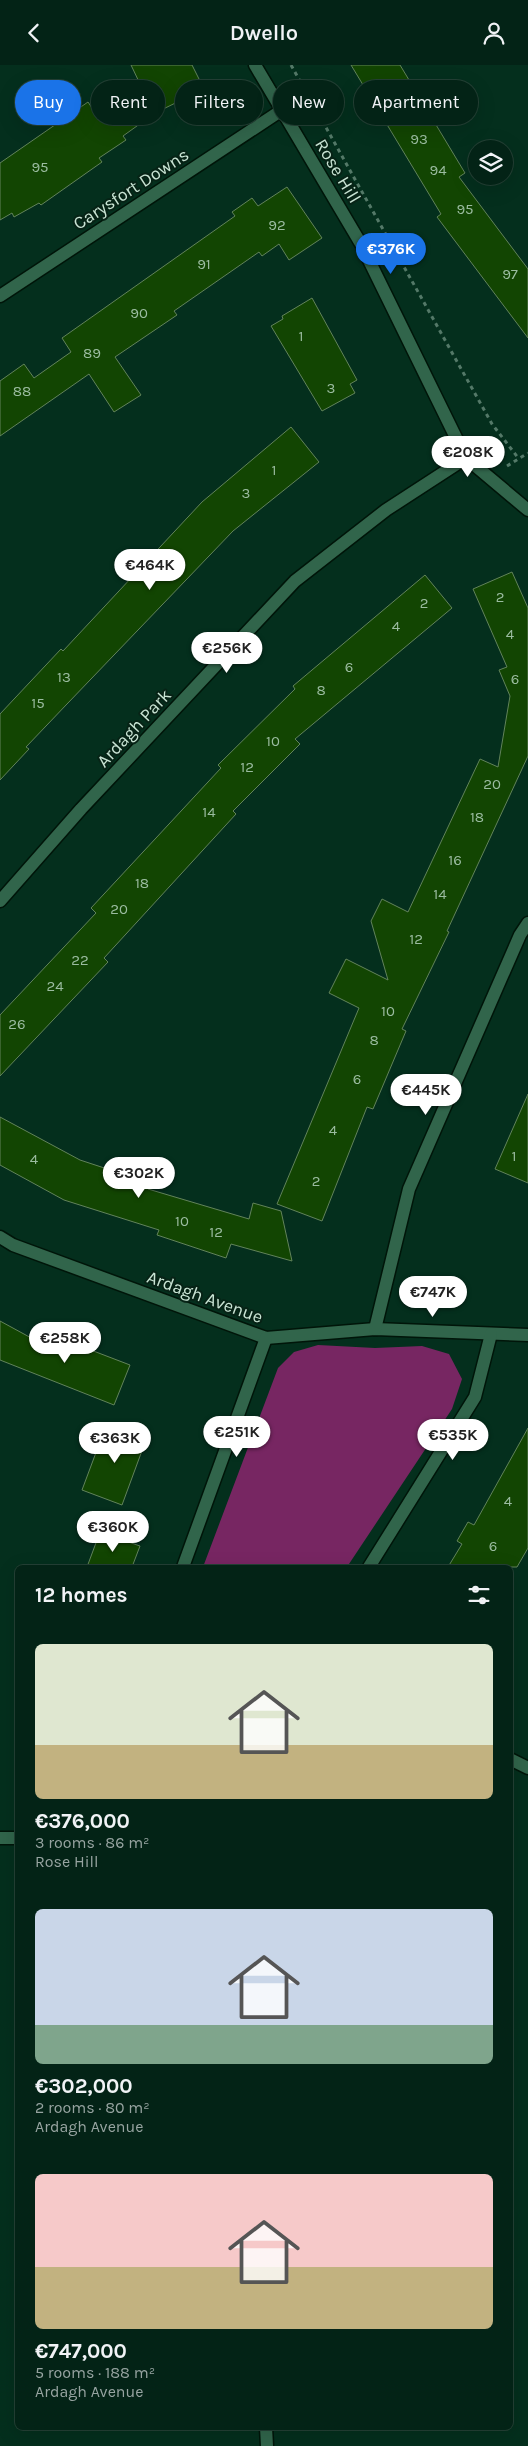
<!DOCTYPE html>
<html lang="en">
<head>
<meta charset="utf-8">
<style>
  :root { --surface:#032316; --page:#0d2b1f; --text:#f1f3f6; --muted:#97a4a1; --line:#244035; --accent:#1a73e8 }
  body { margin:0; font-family:Karla,sans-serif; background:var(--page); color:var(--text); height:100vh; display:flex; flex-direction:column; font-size:19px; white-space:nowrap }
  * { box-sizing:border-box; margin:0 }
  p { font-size:16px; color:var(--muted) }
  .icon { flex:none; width:28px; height:28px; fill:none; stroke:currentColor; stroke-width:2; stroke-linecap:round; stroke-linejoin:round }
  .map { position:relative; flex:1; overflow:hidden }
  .panel { position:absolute; left:15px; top:1500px; width:498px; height:865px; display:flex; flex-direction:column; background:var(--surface); border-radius:8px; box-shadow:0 5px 20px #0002,0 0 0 1px var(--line) }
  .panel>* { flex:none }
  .guide { position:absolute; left:15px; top:15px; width:499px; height:45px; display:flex; gap:10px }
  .fabs { position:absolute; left:468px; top:75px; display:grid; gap:10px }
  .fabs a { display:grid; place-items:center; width:45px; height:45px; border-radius:50%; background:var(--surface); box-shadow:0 5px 20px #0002,0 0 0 1px var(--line); font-size:25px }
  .price { position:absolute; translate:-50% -42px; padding:0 11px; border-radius:18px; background:#fff; color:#222; font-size:16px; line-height:32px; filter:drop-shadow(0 1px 2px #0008) }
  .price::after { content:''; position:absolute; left:50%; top:30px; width:15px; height:11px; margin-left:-8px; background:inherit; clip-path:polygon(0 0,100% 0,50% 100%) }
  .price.active { background:var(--accent); color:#fff }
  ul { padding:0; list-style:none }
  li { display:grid; align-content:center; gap:10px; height:265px; padding:0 20px }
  li span { display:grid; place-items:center; height:155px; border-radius:8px; color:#555 }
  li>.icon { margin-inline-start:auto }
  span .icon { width:90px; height:90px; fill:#fffc; stroke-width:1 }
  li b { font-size:21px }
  h2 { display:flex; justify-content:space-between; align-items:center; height:60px; padding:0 20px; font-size:21px }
  .chip { padding:0 18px; border-radius:22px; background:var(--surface); box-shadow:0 5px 20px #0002,0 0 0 1px var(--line); font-size:18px; line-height:45px }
  .chip.active { background:var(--accent); color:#fff }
  header { display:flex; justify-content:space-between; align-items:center; height:65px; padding:0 20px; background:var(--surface); font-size:22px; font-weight:600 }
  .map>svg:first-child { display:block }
  .green { fill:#772662 }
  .building { fill:#124502; stroke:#62835b }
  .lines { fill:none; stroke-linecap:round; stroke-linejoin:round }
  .minor-casing { stroke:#001509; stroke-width:15 }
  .path { stroke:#547968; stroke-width:3; stroke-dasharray:4 4; stroke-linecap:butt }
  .minor { stroke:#31654b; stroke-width:12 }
  .labels { text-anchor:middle; stroke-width:4; stroke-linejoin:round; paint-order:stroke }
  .number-label { font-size:15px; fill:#9bbca0 }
  .street-label { font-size:18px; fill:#c9e4d4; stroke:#072316 }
</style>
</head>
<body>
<header><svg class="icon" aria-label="back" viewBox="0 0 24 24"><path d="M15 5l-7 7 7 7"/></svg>Dwello<svg class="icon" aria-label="person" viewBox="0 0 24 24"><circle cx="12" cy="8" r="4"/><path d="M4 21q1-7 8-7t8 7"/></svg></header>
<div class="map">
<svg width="528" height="2381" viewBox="0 0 528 2381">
  <rect width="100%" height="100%" fill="#042f1d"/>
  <path class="green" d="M318 1280 375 1283 422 1281 449 1289 462 1314 452 1344 347 1502H203L278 1303 294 1287Z"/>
  <g class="building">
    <path d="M131 0H192L204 24 155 48 123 71 126 75 99 93 102 97 41 140 39 138 14 152 12 148 0 155V98L88 37 98 52 141 21Z"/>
    <path d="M351 0H400L465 108 459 112 528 204V273L437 152 441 149Z"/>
    <path d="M287 122 322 173 289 195 279 179 262 191 259 187 174 246 177 250 115 292 141 330 114 347 89 309 0 371V316L24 299 34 313 71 287 62 273 235 151 232 147 252 133 258 141Z"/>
    <path d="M312 233 357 315 350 319 355 328 322 346 271 261 283 254 282 251Z"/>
    <path d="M291 362 319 397 233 466 67 639 26 682 29 684 0 715V649L61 584 63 586 202 437Z"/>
    <path d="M512 507 528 543V691L447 866 449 867 402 964 406 966 373 1044 367 1042 322 1156 277 1139 359 943 329 928 346 894 388 915 371 856 382 834 408 847 480 694 498 702 510 631 499 605 507 602 473 524Z"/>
    <path d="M425 510 452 543 295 674 300 679 233 746 236 749 104 893 108 897 0 1011V950L96 848 91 843 221 703 218 700 295 624 293 621Z"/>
    <path d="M528 1029V1118L495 1104Z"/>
    <path d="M0 1052 80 1095 150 1118 148 1124 249 1154 253 1138 281 1146 292 1196 231 1179 226 1193 157 1170 159 1165 64 1135 0 1100Z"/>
    <path d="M0 1256 57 1287 62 1274 130 1300 114 1340 0 1295Z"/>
    <path d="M107 1358 147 1372 122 1440 82 1425Z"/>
    <path d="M528 1363V1483L517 1502H448L462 1479 457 1476 468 1457 474 1460Z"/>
    <path d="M100 1467 140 1481 132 1502H87Z"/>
  </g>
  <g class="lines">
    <defs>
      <g id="minor">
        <path d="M255 0 361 179 466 393 528 445"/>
        <path d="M0 231 282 45"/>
        <path d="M0 836 81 744 295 516 386 445 466 393"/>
        <path d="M0 1172 13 1180 266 1273 375 1264 528 1270"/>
        <path d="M375 1264 409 1124 520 870 528 858"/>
        <path d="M183 1502 266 1273"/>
        <path d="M369 1502 475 1332 491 1269"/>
        <path d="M510 1694 528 1703"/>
        <path d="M0 1773H18"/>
        <path d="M266 2362 267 2381"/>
      </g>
    </defs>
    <use href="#minor" class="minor-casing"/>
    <g class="path">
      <path d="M291 0 492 359 519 394"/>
      <path d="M507 401 528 388"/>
    </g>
    <use href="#minor" class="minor"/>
  </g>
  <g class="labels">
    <g class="number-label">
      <text x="419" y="79">93</text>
      <text x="40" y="107">95</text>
      <text x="438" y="110">94</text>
      <text x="465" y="149">95</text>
      <text x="277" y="165">92</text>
      <text x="204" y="204">91</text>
      <text x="510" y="214">97</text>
      <text x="139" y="253">90</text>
      <text x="301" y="276">1</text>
      <text x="92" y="293">89</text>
      <text x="331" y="328">3</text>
      <text x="22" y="331">88</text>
      <text x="274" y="410">1</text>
      <text x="246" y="433">3</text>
      <text x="500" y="537">2</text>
      <text x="424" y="543">2</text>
      <text x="396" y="566">4</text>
      <text x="510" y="574">4</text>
      <text x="349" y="607">6</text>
      <text x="64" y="617">13</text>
      <text x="515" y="619">6</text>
      <text x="321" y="630">8</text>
      <text x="38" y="643">15</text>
      <text x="273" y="681">10</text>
      <text x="247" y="707">12</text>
      <text x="492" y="724">20</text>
      <text x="209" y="752">14</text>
      <text x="477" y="757">18</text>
      <text x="455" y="800">16</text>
      <text x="142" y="823">18</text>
      <text x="440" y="834">14</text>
      <text x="119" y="849">20</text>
      <text x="416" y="879">12</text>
      <text x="80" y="900">22</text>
      <text x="55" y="926">24</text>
      <text x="388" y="951">10</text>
      <text x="17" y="964">26</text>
      <text x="374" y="980">8</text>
      <text x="357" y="1019">6</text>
      <text x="333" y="1070">4</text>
      <text x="514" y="1096">1</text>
      <text x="34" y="1099">4</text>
      <text x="316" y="1121">2</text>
      <text x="182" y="1161">10</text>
      <text x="216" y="1172">12</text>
      <text x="508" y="1441">4</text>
      <text x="493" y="1486">6</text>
    </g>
    <g class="street-label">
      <text transform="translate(338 106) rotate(59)" y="6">Rose Hill</text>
      <text transform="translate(131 124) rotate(-33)" y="6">Carysfort Downs</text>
      <text transform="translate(134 663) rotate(-47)" y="6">Ardagh Park</text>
      <text transform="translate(205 1232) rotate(20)" y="6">Ardagh Avenue</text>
    </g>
  </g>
</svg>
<div class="fabs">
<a><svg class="icon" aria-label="layers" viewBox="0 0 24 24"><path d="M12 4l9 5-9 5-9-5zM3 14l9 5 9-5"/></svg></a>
</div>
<b class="price active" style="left:391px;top:210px">€376K</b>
<b class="price" style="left:468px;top:413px">€208K</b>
<b class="price" style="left:150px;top:526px">€464K</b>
<b class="price" style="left:227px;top:609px">€256K</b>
<b class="price" style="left:426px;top:1051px">€445K</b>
<b class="price" style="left:139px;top:1134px">€302K</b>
<b class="price" style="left:433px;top:1253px">€747K</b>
<b class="price" style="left:65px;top:1299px">€258K</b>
<b class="price" style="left:237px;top:1393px">€251K</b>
<b class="price" style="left:453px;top:1396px">€535K</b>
<b class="price" style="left:115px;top:1399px">€363K</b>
<b class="price" style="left:113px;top:1488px">€360K</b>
<div class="guide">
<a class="chip active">Buy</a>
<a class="chip">Rent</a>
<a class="chip">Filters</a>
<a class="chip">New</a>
<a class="chip">Apartment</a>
</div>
<section class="panel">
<h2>12 homes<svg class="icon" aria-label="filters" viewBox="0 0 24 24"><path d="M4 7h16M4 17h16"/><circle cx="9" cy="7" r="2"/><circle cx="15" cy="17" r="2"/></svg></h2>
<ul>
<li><span style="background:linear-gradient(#dfe7d0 65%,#c2b280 0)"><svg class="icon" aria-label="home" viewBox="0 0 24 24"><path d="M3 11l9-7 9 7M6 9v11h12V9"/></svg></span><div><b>€376,000</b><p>3 rooms · 86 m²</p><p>Rose Hill</p></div></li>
<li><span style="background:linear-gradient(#c9d6e8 75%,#7fa58c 0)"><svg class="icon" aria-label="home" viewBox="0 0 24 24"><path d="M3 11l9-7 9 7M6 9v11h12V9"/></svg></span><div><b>€302,000</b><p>2 rooms · 80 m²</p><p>Ardagh Avenue</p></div></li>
<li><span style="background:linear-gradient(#f6c9c9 60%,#c2b280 0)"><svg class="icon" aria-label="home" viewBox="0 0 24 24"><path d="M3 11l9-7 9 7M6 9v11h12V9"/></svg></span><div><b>€747,000</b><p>5 rooms · 188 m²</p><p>Ardagh Avenue</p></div></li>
</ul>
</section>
</div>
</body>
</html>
